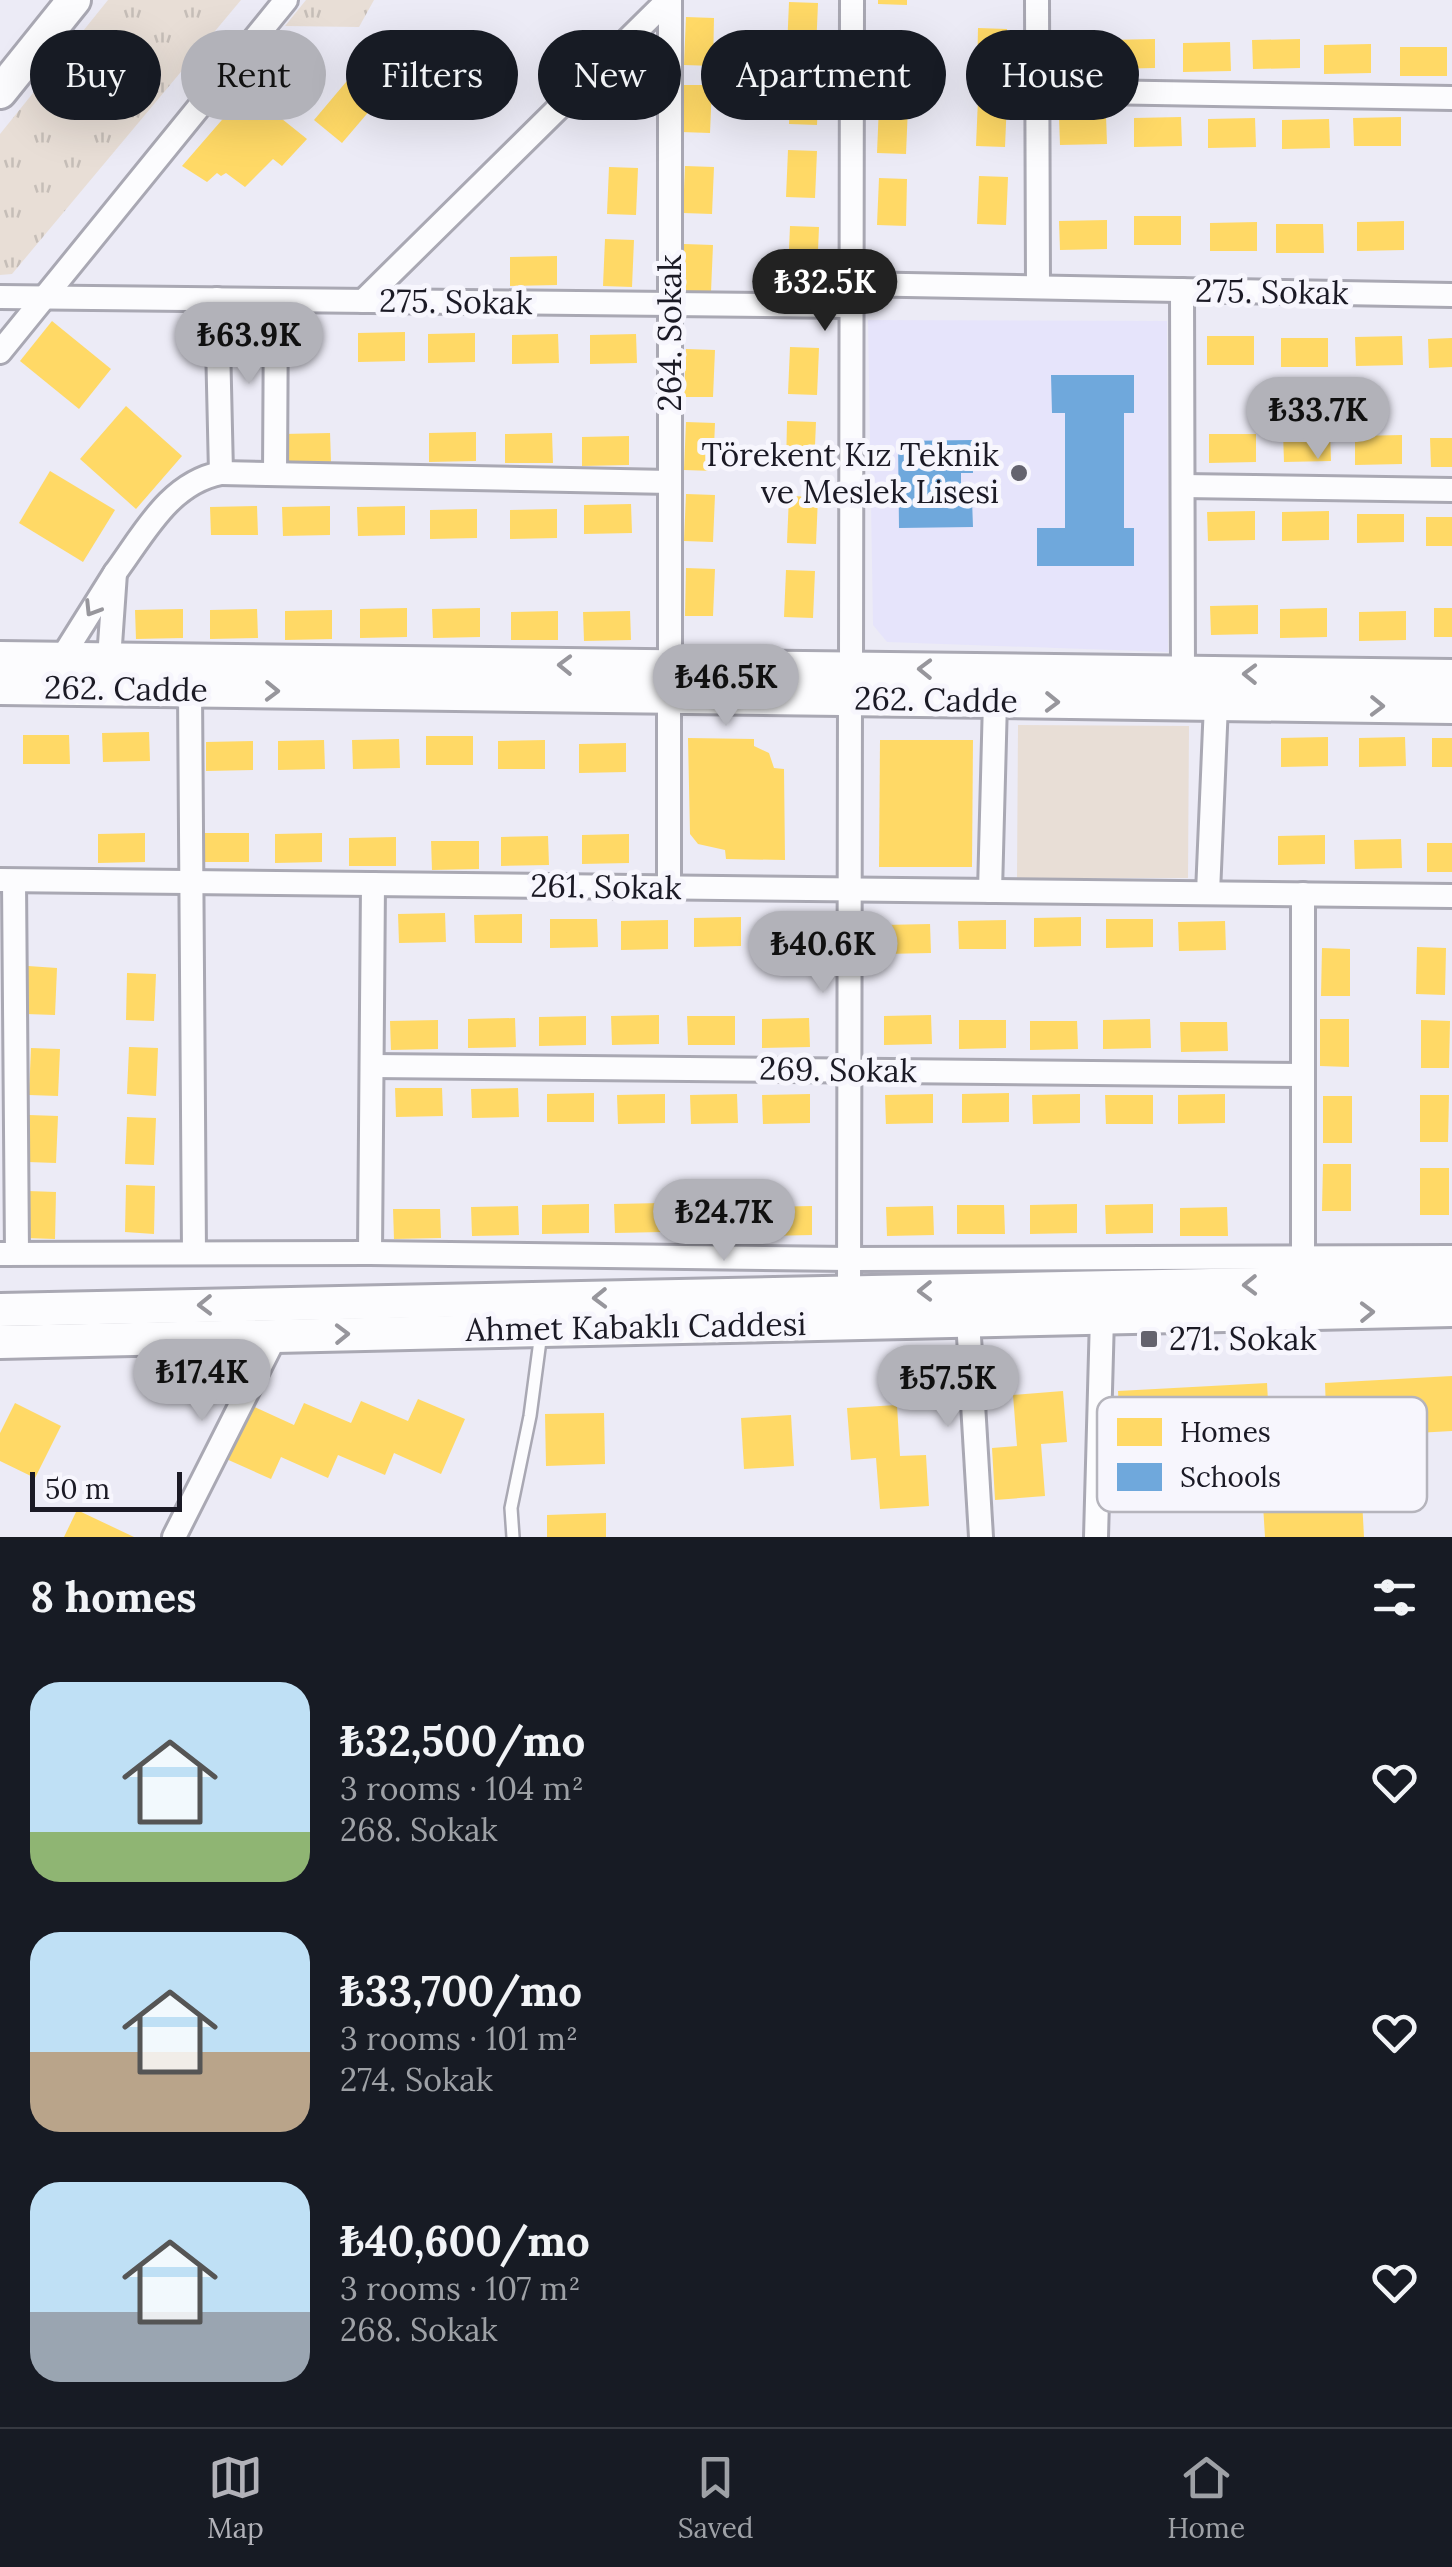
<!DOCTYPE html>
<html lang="en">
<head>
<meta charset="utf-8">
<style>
  :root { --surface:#171b24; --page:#242831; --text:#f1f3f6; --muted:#9ea1a6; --line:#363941; --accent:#b2b2b9 }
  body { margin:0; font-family:Lora,serif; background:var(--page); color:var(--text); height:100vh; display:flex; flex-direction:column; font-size:38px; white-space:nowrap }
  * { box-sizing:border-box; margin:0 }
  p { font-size:32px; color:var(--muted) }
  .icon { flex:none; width:55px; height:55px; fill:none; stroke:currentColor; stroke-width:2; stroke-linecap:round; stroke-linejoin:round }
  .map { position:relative; height:1537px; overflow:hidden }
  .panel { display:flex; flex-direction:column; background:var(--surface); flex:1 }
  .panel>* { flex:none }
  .top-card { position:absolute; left:30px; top:30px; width:1392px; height:90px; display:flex; gap:20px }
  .scale { position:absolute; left:30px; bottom:25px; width:152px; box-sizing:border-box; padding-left:10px; border:5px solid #1b1a25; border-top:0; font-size:28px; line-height:35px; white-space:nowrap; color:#1b1a25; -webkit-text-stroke:8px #f7f6fd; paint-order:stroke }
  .price { position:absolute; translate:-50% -85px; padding:0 22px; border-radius:35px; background:var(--accent); color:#111; font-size:32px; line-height:65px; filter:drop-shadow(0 2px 5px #0008) }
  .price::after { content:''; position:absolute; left:50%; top:60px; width:30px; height:22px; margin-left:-15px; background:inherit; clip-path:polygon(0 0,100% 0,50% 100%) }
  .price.selected { background:#222; color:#fff }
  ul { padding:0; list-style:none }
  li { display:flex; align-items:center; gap:30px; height:250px; padding:0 30px }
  li span { display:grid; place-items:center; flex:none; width:280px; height:200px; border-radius:30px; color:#555 }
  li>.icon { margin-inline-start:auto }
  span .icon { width:120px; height:120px; fill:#fffc; stroke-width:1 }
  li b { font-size:42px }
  h2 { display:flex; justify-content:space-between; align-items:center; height:120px; padding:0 30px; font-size:42px }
  .tag { padding:0 35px; border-radius:45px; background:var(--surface); box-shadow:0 10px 40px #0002; font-size:35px; line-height:90px }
  .tag.selected { background:var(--accent); color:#111 }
  .tabs { display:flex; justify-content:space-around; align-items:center; height:140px; border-top:2px solid var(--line); background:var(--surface); font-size:28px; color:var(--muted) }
  .tabs a { display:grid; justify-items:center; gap:5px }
  .tabs .selected { color:var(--accent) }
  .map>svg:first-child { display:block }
  .built { fill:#e6e4fb }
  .grass { fill:#e8ded6 }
  .park { fill:url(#park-tufts) }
  .homes { fill:#ffd966 }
  .schools { fill:#6fa8dc }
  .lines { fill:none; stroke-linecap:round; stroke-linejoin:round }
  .lane-casing { stroke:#a9a8b3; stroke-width:16 }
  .street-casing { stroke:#a9a8b3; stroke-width:28 }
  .secondary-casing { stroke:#a9a8b3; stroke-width:38 }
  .lane { stroke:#fcfcfe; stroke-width:11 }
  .street { stroke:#fcfcfe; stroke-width:22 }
  .secondary { stroke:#fcfcfe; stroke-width:32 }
  .oneway { stroke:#97969c }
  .poi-dot { fill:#64636e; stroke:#f7f6fd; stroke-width:4 }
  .labels { text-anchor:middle; stroke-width:10; stroke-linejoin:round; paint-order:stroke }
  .street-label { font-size:32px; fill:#1b1a25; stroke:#f7f6fd }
  .poi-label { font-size:32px; fill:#1b1a25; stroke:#f7f6fd; text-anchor:end }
  .key { fill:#f7f6fd; stroke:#b5b4bc; stroke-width:2.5 }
  .key-label { font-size:28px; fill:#1b1a25 }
</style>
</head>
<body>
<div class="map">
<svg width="1452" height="1537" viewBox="0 0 1452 1537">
  <defs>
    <pattern id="park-tufts" width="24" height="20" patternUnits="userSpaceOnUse" patternTransform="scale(2.5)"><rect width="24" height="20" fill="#e8ded6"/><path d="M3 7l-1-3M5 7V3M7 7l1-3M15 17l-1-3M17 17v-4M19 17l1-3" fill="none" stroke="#c6beb8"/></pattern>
  </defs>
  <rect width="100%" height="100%" fill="#ecebf6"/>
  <path class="built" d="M868 320 1167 321 1168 652 887 642 873 625Z"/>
  <path class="grass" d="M1018 725 1189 726 1188 878H1017Z"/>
  <g class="park">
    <path d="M108 0H241L12 274 0 275V134Z"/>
    <path d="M306 0H374L359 27 285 26Z"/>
  </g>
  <g class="homes">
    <path d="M878 0H907V5L878 4Z"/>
    <path d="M789 2 818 3 816 50 787 49Z"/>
    <path d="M686 17 714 18 713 66 684 65Z"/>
    <path d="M978 28 1007 29 1005 76 977 75Z"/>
    <path d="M390 30 418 54 342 143 314 120Z"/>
    <path d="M876 32 905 33 904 80 875 79Z"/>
    <path d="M1155 39V68L1108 69V40Z"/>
    <path d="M1300 39V68L1253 69 1252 40Z"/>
    <path d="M1230 42 1231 71 1183 72V43Z"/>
    <path d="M1371 44V73L1324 74V45Z"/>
    <rect x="1400" y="47" width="47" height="29"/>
    <path d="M791 77 819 78 817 125 789 124Z"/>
    <path d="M683 85H712L710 133 681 132Z"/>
    <path d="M247 91 307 139 282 166 273 159 245 187 226 173 221 176 217 173 207 182 182 166Z"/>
    <path d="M978 99 1007 100 1005 147 976 146Z"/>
    <path d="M879 106 908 107 906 154 877 153Z"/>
    <path d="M1106 115 1107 144 1060 145 1059 116Z"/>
    <path d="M1181 117 1182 146 1134 147V118Z"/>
    <path d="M1401 117V146H1354L1353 118Z"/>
    <path d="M1255 118 1256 147 1208 148V119Z"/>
    <path d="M1329 119 1330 148 1282 149V120Z"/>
    <path d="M788 150 817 151 815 198 786 197Z"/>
    <path d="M685 166 714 167 712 214 683 213Z"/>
    <path d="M609 167 638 168 636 215 607 214Z"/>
    <path d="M979 176 1008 177 1006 225 977 224Z"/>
    <path d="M879 178 907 179 906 226 877 225Z"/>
    <rect x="1134" y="216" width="47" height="29"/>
    <path d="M1107 220V249L1060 250 1059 221Z"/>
    <path d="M1404 221V250L1357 251V222Z"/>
    <path d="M1257 222V251H1210V223Z"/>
    <path d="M1276 224H1323L1324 253H1276Z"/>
    <path d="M790 226 819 227 817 274 788 273Z"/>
    <path d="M605 239 634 240 632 287 603 286Z"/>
    <path d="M684 244 713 245 711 292 682 291Z"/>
    <path d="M557 256V285L510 286V257Z"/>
    <path d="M52 321 111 369 79 409 20 361Z"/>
    <path d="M405 332V361L358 362V333Z"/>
    <path d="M475 333V362L428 363V334Z"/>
    <path d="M558 334 559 363 512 364V335Z"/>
    <path d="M636 334 637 363 590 364V335Z"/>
    <rect x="1207" y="336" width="47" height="29"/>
    <path d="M1402 336 1403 365 1356 366 1355 337Z"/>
    <rect x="1281" y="338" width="47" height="29"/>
    <path d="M1452 338V367L1429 368 1428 339Z"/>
    <path d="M790 347 819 348 817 395 788 394Z"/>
    <path d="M686 349 715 350 713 397H684Z"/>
    <path d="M126 406 182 456 136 509 80 459Z"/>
    <path d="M787 421 816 422 814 469 786 468Z"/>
    <path d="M686 422 715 423 713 471 684 470Z"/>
    <path d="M476 432V461L429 462V433Z"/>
    <path d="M1330 432 1331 461 1284 462 1283 433Z"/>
    <path d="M330 433 331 462 284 463 283 434Z"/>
    <path d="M552 433 553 463H505V434Z"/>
    <path d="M1209 434H1256V462L1209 463Z"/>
    <path d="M1402 435V464L1355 465V436Z"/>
    <path d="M629 436V465L582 466V437Z"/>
    <path d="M1430 438H1452V467H1431Z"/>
    <path d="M50 471 115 510 83 562 19 523Z"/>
    <path d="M686 494 715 495 713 542 684 541Z"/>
    <path d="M789 496 818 497 816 544 787 543Z"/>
    <path d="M631 504 632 533 584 534V505Z"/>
    <path d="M257 506 258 535H211L210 507Z"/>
    <path d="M330 506V535L283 536 282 507Z"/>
    <path d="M405 506V535L358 536 357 507Z"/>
    <path d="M477 509V538L430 539V510Z"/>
    <path d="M557 509V538L510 539V510Z"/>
    <path d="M1255 511V540L1208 541 1207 512Z"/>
    <path d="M1329 511V540L1282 541V512Z"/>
    <path d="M1357 514H1404V542L1357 543Z"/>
    <rect x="1426" y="517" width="26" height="29"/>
    <path d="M686 568 715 569 713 616H685Z"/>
    <path d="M786 570 815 571 813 618 784 617Z"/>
    <path d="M1258 605V634L1211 635 1210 606Z"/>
    <path d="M407 608V637L360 638V609Z"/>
    <path d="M480 608V637L433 638 432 609Z"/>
    <path d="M1327 608V637L1280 638V609Z"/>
    <rect x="1434" y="608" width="18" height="29"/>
    <path d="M183 609V638L136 639 135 610Z"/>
    <path d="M257 609 258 638 210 639V610Z"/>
    <path d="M332 610V639L285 640V611Z"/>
    <path d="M558 611V640H511V612Z"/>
    <path d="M630 611 631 640 584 641 583 612Z"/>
    <path d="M1406 611V640L1359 641V612Z"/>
    <path d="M149 732 150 761 103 762 102 733Z"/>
    <path d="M23 735H69L70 764H23Z"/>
    <rect x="426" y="736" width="47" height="29"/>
    <path d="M1328 737V766L1281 767V738Z"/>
    <path d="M1405 737 1406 766 1359 767V738Z"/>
    <path d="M688 738 754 739V746L769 753 774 768 784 769 785 860 726 859 725 850 698 844 690 834Z"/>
    <rect x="1432" y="738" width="20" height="29"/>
    <path d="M399 739 400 768 353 769 352 740Z"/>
    <path d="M324 740 325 769 278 770V741Z"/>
    <path d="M545 740V769H498V741Z"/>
    <path d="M880 740H973L972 867H879Z"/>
    <path d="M253 741V770L206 771V742Z"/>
    <path d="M626 743V772L579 773V744Z"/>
    <path d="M145 833V862L98 863V834Z"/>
    <path d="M201 833H249V862H202Z"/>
    <path d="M322 833V862L275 863V834Z"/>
    <path d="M629 834V863L582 864V835Z"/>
    <path d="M1325 835V864L1278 865V836Z"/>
    <path d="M548 836 549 865 501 866V837Z"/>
    <path d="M396 837V866H349V838Z"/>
    <path d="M1401 839 1402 868 1355 869 1354 840Z"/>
    <path d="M431 841H479V869L432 870Z"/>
    <rect x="1427" y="843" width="25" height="29"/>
    <path d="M445 913 446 942 399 943 398 914Z"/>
    <path d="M522 914V943H475L474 915Z"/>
    <path d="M741 917V946L694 947V918Z"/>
    <path d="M1081 917V946L1034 947V918Z"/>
    <path d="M550 919H597L598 947 550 948Z"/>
    <path d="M1106 919H1153V947L1106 948Z"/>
    <path d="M668 920V949L621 950V921Z"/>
    <path d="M813 920V949L766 950V921Z"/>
    <path d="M1006 920V949H959L958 921Z"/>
    <path d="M1225 921 1226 950 1179 951 1178 922Z"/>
    <path d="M930 924 931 953 884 954 883 925Z"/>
    <path d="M1417 947 1446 948 1445 995 1416 994Z"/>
    <path d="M1322 948 1350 949V996H1321Z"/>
    <path d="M28 966 57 968 55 1015 26 1014Z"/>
    <path d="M127 973 156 974 154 1021 126 1020Z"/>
    <path d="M659 1015V1044L612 1045 611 1016Z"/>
    <path d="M931 1015 932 1044 884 1045V1016Z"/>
    <path d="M586 1016V1045L539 1046V1017Z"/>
    <path d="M687 1016H735V1045H688Z"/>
    <path d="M515 1018 516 1047 468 1048V1019Z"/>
    <path d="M809 1018 810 1047 762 1048V1019Z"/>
    <path d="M1150 1019 1151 1048 1103 1049V1020Z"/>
    <path d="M1320 1019H1349V1067L1320 1066Z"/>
    <path d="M438 1020V1049L391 1050 390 1021Z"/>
    <path d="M959 1020H1006V1048L959 1049Z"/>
    <path d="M1421 1020 1450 1021 1449 1068H1421Z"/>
    <path d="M1030 1021H1077L1078 1049 1030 1050Z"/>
    <path d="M1180 1022H1227L1228 1051 1181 1052Z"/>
    <path d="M129 1047 158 1048 156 1096 127 1094Z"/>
    <path d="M31 1048 60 1049 58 1096 29 1095Z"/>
    <path d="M395 1088H442L443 1116 396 1117Z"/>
    <path d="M518 1088 519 1117 472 1118 471 1089Z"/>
    <path d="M594 1093V1122H547V1094Z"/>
    <path d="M1009 1093V1122L962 1123V1094Z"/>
    <path d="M665 1094V1123L618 1124 617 1095Z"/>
    <path d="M737 1094 738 1123 691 1124 690 1095Z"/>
    <path d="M810 1094V1123L763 1124 762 1095Z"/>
    <path d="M933 1094V1123L886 1124 885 1095Z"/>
    <path d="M1080 1094V1123L1033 1124 1032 1095Z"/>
    <path d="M1225 1094V1123L1178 1124V1095Z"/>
    <path d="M1105 1095H1153V1124H1106Z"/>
    <path d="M1420 1095H1449L1448 1142H1420Z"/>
    <rect x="1323" y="1096" width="29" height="47"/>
    <path d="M29 1115 58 1116 56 1163 28 1162Z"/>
    <path d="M127 1117 156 1118 154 1165 125 1164Z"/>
    <path d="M1323 1164H1351V1211H1322Z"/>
    <rect x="1420" y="1168" width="29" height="47"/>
    <path d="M126 1185 155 1186 154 1234 125 1232Z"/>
    <path d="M28 1191 56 1192 55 1239 26 1238Z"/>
    <path d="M662 1203V1232L615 1233 614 1204Z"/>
    <path d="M589 1204V1233L542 1234V1205Z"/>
    <path d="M738 1204V1233H691L690 1205Z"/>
    <path d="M1077 1204V1233L1030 1234V1205Z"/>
    <path d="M1153 1204V1233L1106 1234 1105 1205Z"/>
    <path d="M957 1205H1004L1005 1234H957Z"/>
    <path d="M518 1206 519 1235 472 1236 471 1207Z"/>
    <path d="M812 1206V1235L765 1236V1207Z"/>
    <path d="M933 1206 934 1235 887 1236 886 1207Z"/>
    <path d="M1227 1207 1228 1236H1180V1208Z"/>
    <path d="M393 1209H440L441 1238 394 1239Z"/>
    <path d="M1452 1376V1431L1327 1438 1325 1383Z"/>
    <path d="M1267 1383 1270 1438 1121 1446 1118 1391Z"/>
    <path d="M1063 1391 1067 1442 1041 1444 1045 1496 995 1500 992 1448 1017 1446 1013 1395Z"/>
    <path d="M418 1399 465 1419 441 1474 394 1453 385 1475 338 1455 328 1478 281 1457 271 1479 224 1458 248 1404 294 1425 304 1403 351 1423 361 1401 408 1421Z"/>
    <path d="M15 1403 61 1426 35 1478 0 1461V1433Z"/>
    <path d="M897 1405 900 1456 926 1455 929 1506 880 1509 876 1458 851 1460 847 1408Z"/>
    <path d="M604 1413 605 1464 546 1466 545 1414Z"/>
    <path d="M791 1415 794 1466 744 1469 741 1418Z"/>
    <path d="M1362 1499 1364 1537H1265L1263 1505Z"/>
    <path d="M77 1510 134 1537H64Z"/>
    <path d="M606 1513V1537H547V1515Z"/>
  </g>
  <g class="schools">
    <path d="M1051 375H1134V413H1124V528H1134V566H1037V528H1065V413H1052Z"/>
    <path d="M972 440 973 473H961V500L972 499 973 527 899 528 898 441Z"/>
  </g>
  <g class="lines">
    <defs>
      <path id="lane" d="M513 1537 511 1508 530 1416 541 1333"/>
      <g id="street">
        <path d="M670 0V666"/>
        <path d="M1037 0 1038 287"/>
        <path d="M1037 91 1452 98"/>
        <path d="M851 284 1452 295"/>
        <path d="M1182 290 1183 673"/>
        <path d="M0 297 851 306"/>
        <path d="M363 301 668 0"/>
        <path d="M0 352 286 0"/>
        <path d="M221 473 670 482"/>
        <path d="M275 474 276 300"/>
        <path d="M1183 486 1452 490"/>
        <path d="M115 573C144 534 169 483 221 473L217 299"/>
        <path d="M61 659 115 573 109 659"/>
        <path d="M851 669 852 0"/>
        <path d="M190 690 194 1253"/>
        <path d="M0 880 1452 896"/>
        <path d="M14 881 17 1253"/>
        <path d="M669 887V697"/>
        <path d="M990 891 995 701"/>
        <path d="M1208 893 1216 704"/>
        <path d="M372 1066 1303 1075"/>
        <path d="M370 1253 373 884"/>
        <path d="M0 1254 370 1253 849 1259 1452 1257"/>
        <path d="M1303 1257V894"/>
        <path d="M849 1293 850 699"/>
        <path d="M968 1320 981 1537"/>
        <path d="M174 1537 276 1335"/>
        <path d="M1096 1537 1102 1317"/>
      </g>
      <g id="secondary">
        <path d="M0 92 74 0"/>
        <path d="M0 658 1452 676"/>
        <path d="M0 688 1452 707"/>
        <path d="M0 1310 1452 1280"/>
        <path d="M0 1342 1452 1310"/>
      </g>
    </defs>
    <use href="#lane" class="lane-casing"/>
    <use href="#street" class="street-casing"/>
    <use href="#secondary" class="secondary-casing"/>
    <use href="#lane" class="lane"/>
    <use href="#street" class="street"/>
    <use href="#secondary" class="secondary"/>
  </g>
  <defs><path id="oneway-chevron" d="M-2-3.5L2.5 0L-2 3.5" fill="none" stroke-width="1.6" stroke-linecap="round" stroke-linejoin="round" transform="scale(2.5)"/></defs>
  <g class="oneway">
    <use href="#oneway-chevron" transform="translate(92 609) rotate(122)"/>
    <use href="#oneway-chevron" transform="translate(565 665) rotate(-179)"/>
    <use href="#oneway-chevron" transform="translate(925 669) rotate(-179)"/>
    <use href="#oneway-chevron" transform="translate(1250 674) rotate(-179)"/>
    <use href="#oneway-chevron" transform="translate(272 691) rotate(1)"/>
    <use href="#oneway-chevron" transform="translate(1052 702) rotate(1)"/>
    <use href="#oneway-chevron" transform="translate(1377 706) rotate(1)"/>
    <use href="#oneway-chevron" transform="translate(1250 1285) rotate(179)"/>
    <use href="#oneway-chevron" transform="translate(925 1291) rotate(179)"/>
    <use href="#oneway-chevron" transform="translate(600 1298) rotate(179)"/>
    <use href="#oneway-chevron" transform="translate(205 1305) rotate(179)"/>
    <use href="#oneway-chevron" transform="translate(1367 1312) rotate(-1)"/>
    <use href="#oneway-chevron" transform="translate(342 1334) rotate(-1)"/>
  </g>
  <g class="poi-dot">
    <circle cx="1019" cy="473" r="10"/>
    <rect x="1139" y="1329" width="20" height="20" rx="5"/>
  </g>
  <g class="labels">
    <g class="street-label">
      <text transform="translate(1272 292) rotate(1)" y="11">275. Sokak</text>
      <text transform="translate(456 302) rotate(1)" y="11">275. Sokak</text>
      <text transform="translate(670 333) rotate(-90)" y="11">264. Sokak</text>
      <text transform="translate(126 689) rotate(1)" y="11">262. Cadde</text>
      <text transform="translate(936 700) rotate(1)" y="11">262. Cadde</text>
      <text transform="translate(606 887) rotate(1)" y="11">261. Sokak</text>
      <text transform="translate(838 1070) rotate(1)" y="11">269. Sokak</text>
      <text transform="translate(636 1327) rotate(-1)" y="11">Ahmet Kabaklı Caddesi</text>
    </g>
    <g class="poi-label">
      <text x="999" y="466">Törekent Kız Teknik<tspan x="999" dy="37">ve Meslek Lisesi</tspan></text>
      <text x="1169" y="1350" text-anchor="start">271. Sokak</text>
    </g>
  </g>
  <rect x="1097" y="1397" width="330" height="115" rx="15" class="key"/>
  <rect x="1117" y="1418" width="45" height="28" fill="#ffd966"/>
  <rect x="1117" y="1463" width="45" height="28" fill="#6fa8dc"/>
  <g class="key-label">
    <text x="1180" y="1442">Homes</text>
    <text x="1180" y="1487">Schools</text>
  </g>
</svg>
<div class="scale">50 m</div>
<b class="price selected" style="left:825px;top:334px">₺32.5K</b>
<b class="price" style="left:249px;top:387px">₺63.9K</b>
<b class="price" style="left:1318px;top:462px">₺33.7K</b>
<b class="price" style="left:726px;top:729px">₺46.5K</b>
<b class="price" style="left:823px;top:996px">₺40.6K</b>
<b class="price" style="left:724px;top:1264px">₺24.7K</b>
<b class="price" style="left:202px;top:1424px">₺17.4K</b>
<b class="price" style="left:948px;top:1430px">₺57.5K</b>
<div class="top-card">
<a class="tag">Buy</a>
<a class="tag selected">Rent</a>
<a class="tag">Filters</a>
<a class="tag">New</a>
<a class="tag">Apartment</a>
<a class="tag">House</a>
</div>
</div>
<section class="panel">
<h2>8 homes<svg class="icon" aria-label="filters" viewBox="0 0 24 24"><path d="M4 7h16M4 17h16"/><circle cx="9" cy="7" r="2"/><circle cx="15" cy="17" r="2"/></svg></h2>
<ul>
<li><span style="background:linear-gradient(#bfe0f5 75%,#8fb573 0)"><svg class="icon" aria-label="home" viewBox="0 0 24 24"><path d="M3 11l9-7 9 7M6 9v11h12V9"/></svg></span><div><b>₺32,500/mo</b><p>3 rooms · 104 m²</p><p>268. Sokak</p></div><svg class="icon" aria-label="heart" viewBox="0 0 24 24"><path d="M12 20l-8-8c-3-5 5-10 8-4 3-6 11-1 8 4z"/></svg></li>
<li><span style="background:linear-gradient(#bfe0f5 60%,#b9a48a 0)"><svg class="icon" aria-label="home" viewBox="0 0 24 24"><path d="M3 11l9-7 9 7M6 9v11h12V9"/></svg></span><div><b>₺33,700/mo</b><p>3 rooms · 101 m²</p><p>274. Sokak</p></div><svg class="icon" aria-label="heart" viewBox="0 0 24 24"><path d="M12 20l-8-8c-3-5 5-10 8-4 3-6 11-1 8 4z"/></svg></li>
<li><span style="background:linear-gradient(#bfe0f5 65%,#9aa5b1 0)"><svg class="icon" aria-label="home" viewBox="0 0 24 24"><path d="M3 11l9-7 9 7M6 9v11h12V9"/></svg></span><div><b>₺40,600/mo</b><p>3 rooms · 107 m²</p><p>268. Sokak</p></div><svg class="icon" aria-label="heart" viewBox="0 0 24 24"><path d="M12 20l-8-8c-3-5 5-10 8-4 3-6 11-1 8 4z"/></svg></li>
</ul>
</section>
<nav class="tabs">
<a class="selected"><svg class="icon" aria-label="map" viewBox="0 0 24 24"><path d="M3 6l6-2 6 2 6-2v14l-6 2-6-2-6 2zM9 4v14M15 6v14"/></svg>Map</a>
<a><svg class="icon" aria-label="saved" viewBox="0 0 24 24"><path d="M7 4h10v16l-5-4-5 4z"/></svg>Saved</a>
<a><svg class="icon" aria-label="home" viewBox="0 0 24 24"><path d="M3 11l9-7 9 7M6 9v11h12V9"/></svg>Home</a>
</nav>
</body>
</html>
